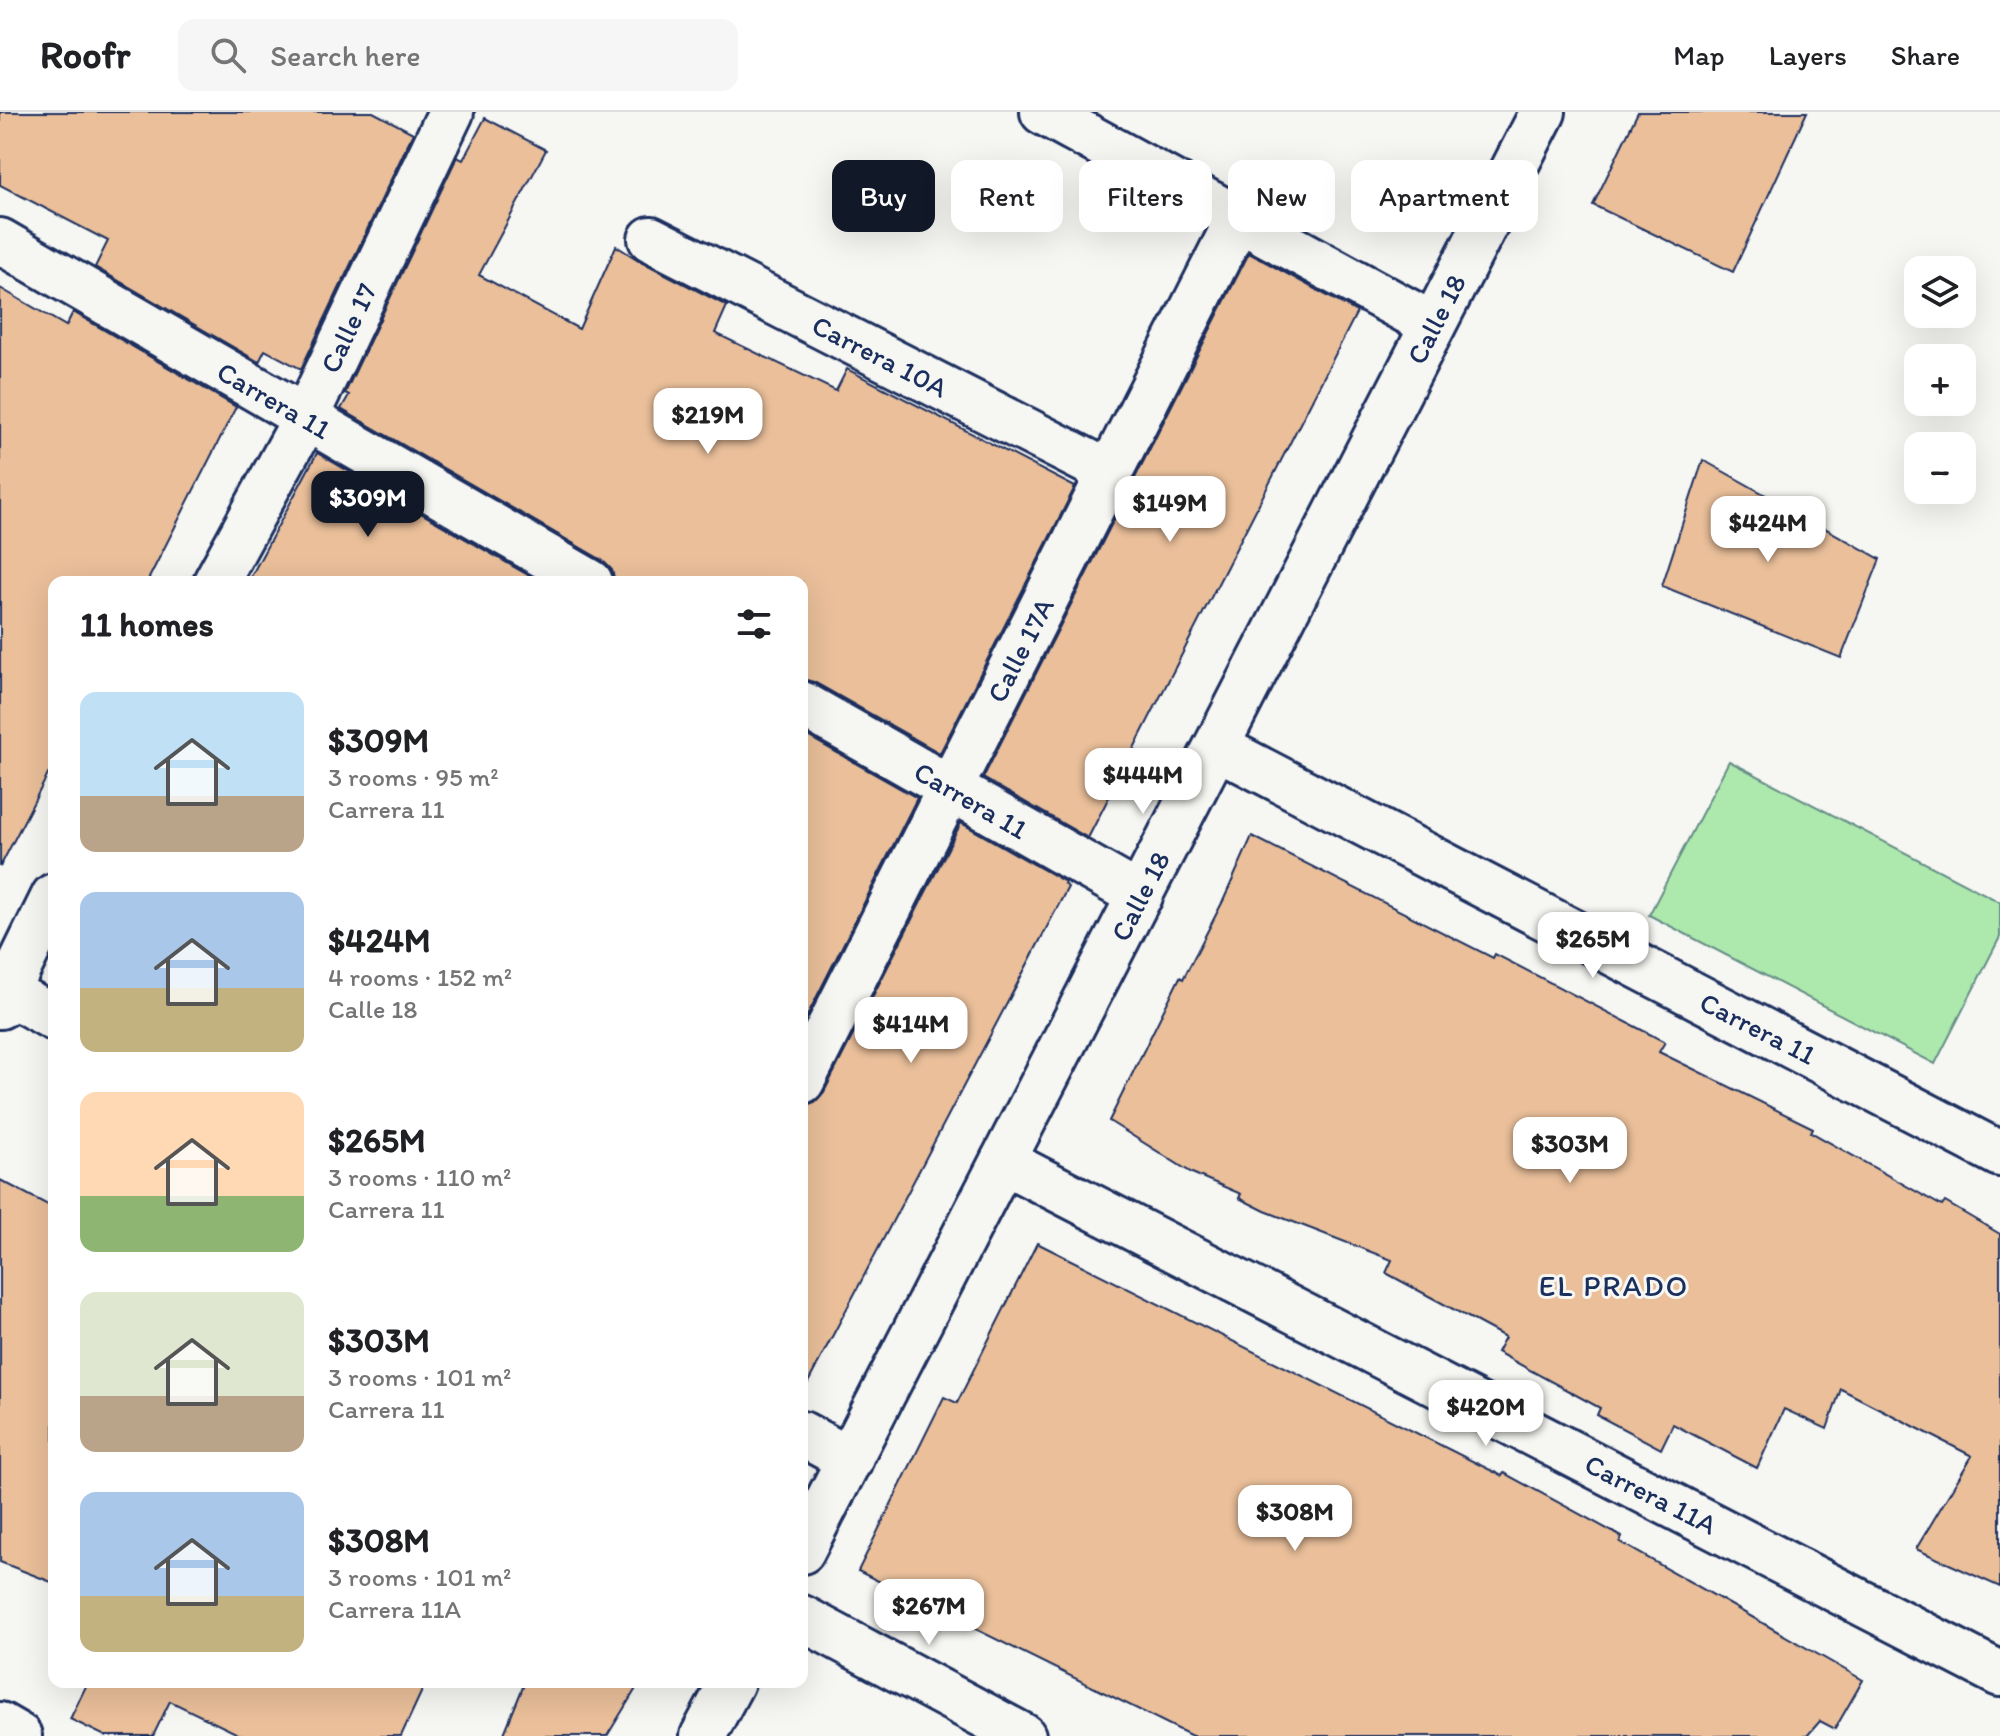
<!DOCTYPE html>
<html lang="en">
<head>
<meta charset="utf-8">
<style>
  :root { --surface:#fff; --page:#f6f6f6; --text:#202124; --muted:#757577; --line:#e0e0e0; --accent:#111827 }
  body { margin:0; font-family:Itim,sans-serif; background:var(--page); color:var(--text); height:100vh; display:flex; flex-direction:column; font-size:30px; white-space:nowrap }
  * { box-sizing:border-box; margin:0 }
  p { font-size:26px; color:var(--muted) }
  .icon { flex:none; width:44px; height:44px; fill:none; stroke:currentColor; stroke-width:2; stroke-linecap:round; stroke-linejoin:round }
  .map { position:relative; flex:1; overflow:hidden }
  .sheet { position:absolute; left:48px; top:464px; width:760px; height:1112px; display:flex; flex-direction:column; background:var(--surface); border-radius:16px; box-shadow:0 8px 32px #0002 }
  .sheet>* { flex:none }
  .guide { position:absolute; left:832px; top:48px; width:760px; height:72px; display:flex; gap:16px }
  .buttons { position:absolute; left:1904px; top:144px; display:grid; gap:16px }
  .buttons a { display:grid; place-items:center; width:72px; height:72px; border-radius:16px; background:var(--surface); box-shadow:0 8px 32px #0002; font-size:40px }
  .price { position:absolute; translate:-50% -68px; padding:0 18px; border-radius:16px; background:#fff; color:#222; font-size:26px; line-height:52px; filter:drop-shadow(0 2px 4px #0008) }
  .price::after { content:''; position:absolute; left:50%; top:48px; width:24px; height:18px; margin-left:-12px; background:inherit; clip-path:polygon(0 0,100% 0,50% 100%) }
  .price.selected { background:var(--accent); color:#fff }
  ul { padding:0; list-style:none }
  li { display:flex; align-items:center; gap:24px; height:200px; padding:0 32px }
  li span { display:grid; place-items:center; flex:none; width:224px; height:160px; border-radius:16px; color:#555 }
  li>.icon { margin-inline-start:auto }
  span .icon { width:96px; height:96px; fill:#fffc; stroke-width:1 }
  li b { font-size:34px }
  h2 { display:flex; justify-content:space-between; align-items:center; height:96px; padding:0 32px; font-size:34px }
  .chip { padding:0 28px; border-radius:16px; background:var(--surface); box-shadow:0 8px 32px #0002; font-size:28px; line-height:72px }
  .chip.selected { background:var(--accent); color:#fff }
  header { display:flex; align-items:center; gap:48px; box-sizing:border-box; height:112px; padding:0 40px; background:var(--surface); border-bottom:2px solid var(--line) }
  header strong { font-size:38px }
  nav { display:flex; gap:44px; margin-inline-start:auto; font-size:28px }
  .search { width:560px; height:72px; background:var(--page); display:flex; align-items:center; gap:20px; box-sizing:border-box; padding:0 28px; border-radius:16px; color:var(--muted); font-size:30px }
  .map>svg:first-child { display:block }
  .green { fill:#ade8ad; stroke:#648c86; stroke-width:2 }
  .building { fill:#eabf9a; stroke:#1b2f5e; stroke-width:2 }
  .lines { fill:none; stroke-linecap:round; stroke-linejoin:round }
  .street-casing { stroke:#1b2f5e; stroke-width:50 }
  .street { stroke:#f6f6f2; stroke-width:44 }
  .labels { text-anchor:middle; stroke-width:6; stroke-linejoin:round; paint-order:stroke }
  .street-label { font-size:28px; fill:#1b2f5e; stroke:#f6f6f2 }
  .neighbourhood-label { font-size:30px; letter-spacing:2px; fill:#1b2f5e; stroke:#f6f6f2 }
</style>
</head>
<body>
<header>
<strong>Roofr</strong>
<div class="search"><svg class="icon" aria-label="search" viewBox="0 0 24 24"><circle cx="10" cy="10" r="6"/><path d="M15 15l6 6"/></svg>Search here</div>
<nav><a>Map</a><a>Layers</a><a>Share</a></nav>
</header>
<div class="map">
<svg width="2000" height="1624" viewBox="0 0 2000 1624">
  <rect width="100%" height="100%" fill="#f6f6f2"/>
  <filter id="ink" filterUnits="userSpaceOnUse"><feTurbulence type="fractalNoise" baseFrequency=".0125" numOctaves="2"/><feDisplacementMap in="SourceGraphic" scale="16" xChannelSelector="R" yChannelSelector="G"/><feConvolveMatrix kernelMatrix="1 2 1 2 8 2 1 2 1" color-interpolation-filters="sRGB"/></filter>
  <g filter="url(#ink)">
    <path class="green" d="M1729 649 2000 790V825L1935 952 1649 803Z"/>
    <g class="building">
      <path d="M0 0H373L413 21 301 257 265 238 259 250 95 155 108 129 0 73Z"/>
      <path d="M1638 0H1807L1733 160 1593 93Z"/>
      <path d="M485 6 546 38 479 163 579 217 616 134 640 149 727 194 715 221 836 279 847 257 1075 375 940 641 814 570 802 567V470H615L612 458 602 448 341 297 349 283 345 281 457 45 463 48Z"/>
      <path d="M1249 141 1357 200 1088 726 983 666Z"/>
      <path d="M0 176 66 214 73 200 236 295 147 470H54V651L0 755Z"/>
      <path d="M317 341 540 470H248Z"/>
      <path d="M1703 348 1880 447 1841 546 1662 474Z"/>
      <path d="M802 621 917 686 802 914Z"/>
      <path d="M961 711 1065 770 1064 772 1068 775 802 1282V994L815 990 824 980Z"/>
      <path d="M1252 724 1493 846 1495 842 1665 930 1659 940 1813 1016 1811 1020 1942 1094 1945 1090 2000 1122V1475L1916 1437 1972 1344 1841 1277 1827 1317 1784 1297 1757 1356 1673 1312 1661 1337 1597 1303 1600 1296 1497 1240 1505 1225 1386 1161 1392 1148 1265 1099 1239 1086 1241 1082 1192 1061 1109 1009 1180 865 1183 867 1224 787Z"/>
      <path d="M0 1068 54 1096V1471L0 1450Z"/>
      <path d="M1037 1131 1502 1364 1504 1361 1622 1425 1620 1430 1863 1568 1835 1617 1820 1609 1807 1624H1192L858 1459 944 1285 957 1291Z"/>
      <path d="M88 1570H426L401 1624H242L170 1589 153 1624H105L70 1607Z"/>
      <path d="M525 1570H640L607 1624H503Z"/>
    </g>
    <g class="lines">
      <defs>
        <g id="street">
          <path d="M1043 0 1433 213"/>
          <path d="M651 127 1110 361"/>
          <path d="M0 129 590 470"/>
          <path d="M216 470 305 307 451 0"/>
          <path d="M802 592 1140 784"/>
          <path d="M1217 635 2000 1042"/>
          <path d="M0 876 54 906"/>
          <path d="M0 894 54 784"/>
          <path d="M802 969 1238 107"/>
          <path d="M1003 1049 2000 1562"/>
          <path d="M802 1322 850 1348"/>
          <path d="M802 1439 1543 0"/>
          <path d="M802 1506 1023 1624"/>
          <path d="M0 1613 19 1624"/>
          <path d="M703 1624 732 1570"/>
        </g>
      </defs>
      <use href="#street" class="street-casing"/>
      <use href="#street" class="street"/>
    </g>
  </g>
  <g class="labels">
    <g class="street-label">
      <text transform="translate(1436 207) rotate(-63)" y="10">Calle 18</text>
      <text transform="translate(348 216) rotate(-65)" y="10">Calle 17</text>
      <text transform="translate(880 244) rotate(27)" y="10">Carrera 10A</text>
      <text transform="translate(274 288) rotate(30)" y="10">Carrera 11</text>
      <text transform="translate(1020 538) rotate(-63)" y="10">Calle 17A</text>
      <text transform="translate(971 688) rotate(30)" y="10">Carrera 11</text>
      <text transform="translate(1140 784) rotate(-63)" y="10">Calle 18</text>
      <text transform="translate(1758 916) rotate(27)" y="10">Carrera 11</text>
      <text transform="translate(1651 1382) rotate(27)" y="10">Carrera 11A</text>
    </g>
    <g class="neighbourhood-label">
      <text x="1614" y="1184">EL PRADO</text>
    </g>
  </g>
</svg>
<div class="buttons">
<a><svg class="icon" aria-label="layers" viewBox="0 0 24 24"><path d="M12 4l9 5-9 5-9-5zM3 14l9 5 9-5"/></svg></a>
<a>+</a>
<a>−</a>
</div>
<b class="price" style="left:708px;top:344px">$219M</b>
<b class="price selected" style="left:368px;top:427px">$309M</b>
<b class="price" style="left:1170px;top:432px">$149M</b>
<b class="price" style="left:1768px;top:452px">$424M</b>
<b class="price" style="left:1143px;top:704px">$444M</b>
<b class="price" style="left:1593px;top:868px">$265M</b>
<b class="price" style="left:911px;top:953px">$414M</b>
<b class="price" style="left:1570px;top:1073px">$303M</b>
<b class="price" style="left:1486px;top:1336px">$420M</b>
<b class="price" style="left:1295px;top:1441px">$308M</b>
<b class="price" style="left:929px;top:1535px">$267M</b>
<div class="guide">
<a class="chip selected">Buy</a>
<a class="chip">Rent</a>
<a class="chip">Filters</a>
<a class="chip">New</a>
<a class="chip">Apartment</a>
</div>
<section class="sheet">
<h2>11 homes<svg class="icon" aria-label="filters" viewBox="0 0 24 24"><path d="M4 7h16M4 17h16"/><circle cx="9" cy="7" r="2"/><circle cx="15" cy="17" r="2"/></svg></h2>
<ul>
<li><span style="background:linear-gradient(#bfe0f5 65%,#b9a48a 0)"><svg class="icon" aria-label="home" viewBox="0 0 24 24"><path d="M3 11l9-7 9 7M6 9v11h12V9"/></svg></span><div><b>$309M</b><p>3 rooms · 95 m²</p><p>Carrera 11</p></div></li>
<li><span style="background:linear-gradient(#a9c7e8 60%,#c2b280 0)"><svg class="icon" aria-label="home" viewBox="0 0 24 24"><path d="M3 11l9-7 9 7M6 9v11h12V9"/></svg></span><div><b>$424M</b><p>4 rooms · 152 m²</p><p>Calle 18</p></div></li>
<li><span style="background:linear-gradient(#ffd9b3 65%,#8fb573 0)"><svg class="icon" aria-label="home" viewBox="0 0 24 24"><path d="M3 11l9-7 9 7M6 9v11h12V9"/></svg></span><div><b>$265M</b><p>3 rooms · 110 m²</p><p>Carrera 11</p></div></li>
<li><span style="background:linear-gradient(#dfe7d0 65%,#b9a48a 0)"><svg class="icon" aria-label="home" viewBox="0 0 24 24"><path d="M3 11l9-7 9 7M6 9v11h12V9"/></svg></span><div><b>$303M</b><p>3 rooms · 101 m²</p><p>Carrera 11</p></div></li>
<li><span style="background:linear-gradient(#a9c7e8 65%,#c2b280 0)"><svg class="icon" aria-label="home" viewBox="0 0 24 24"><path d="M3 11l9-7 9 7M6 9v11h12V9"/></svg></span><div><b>$308M</b><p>3 rooms · 101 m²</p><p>Carrera 11A</p></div></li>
</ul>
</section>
</div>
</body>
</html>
